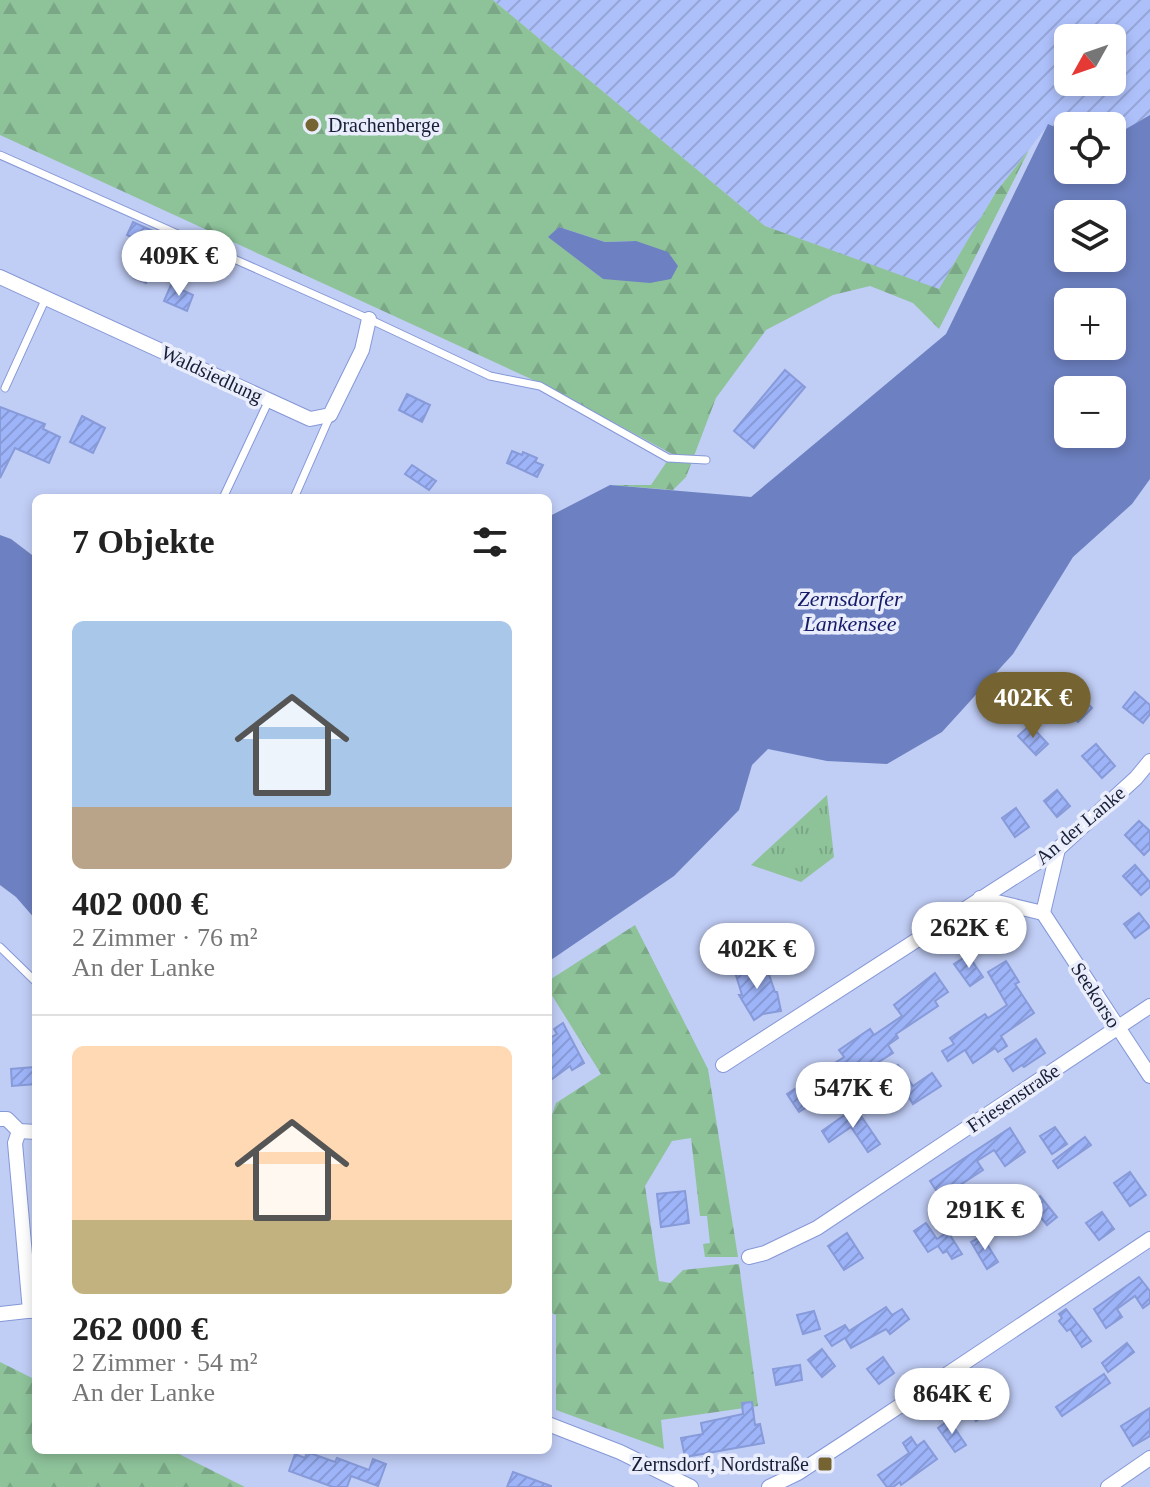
<!DOCTYPE html>
<html lang="de">
<head>
<meta charset="utf-8">
<style>
  :root { --surface:#fff; --page:#f2f2f2; --text:#222; --muted:#767676; --line:#e0e0e0; --accent:#756432 }
  body { margin:0; font-family:"Times New Roman",serif; background:var(--page); color:var(--text); height:100vh; display:flex; flex-direction:column; font-size:30px; white-space:nowrap }
  * { box-sizing:border-box; margin:0 }
  p { font-size:26px; color:var(--muted) }
  .icon { flex:none; width:44px; height:44px; fill:none; stroke:currentColor; stroke-width:2; stroke-linecap:round; stroke-linejoin:round }
  .map { position:relative; flex:1; overflow:hidden }
  .details { position:absolute; left:32px; top:494px; width:520px; height:960px; display:flex; flex-direction:column; background:var(--surface); border-radius:12px; box-shadow:0 4px 12px #0003 }
  .details>* { flex:none }
  .needle { width:52px; rotate:230deg }
  .buttons { position:absolute; left:1054px; top:24px; display:grid; gap:16px }
  .buttons a { display:grid; place-items:center; width:72px; height:72px; border-radius:12px; background:var(--surface); box-shadow:0 4px 12px #0003; font-size:40px }
  .price { position:absolute; translate:-50% -68px; padding:0 18px; border-radius:28px; background:#fff; color:#222; font-size:26px; line-height:52px; filter:drop-shadow(0 2px 4px #0008) }
  .price::after { content:''; position:absolute; left:50%; top:48px; width:24px; height:18px; margin-left:-12px; background:inherit; clip-path:polygon(0 0,100% 0,50% 100%) }
  .price.on { background:var(--accent); color:#fff }
  ul { padding:0; list-style:none }
  li { display:grid; align-content:center; gap:16px; height:424px; padding:0 40px }
  li+li { border-top:2px solid var(--line) }
  li span { display:grid; place-items:center; height:248px; border-radius:12px; color:#555 }
  li>.icon { margin-inline-start:auto }
  span .icon { width:144px; height:144px; fill:#fffc; stroke-width:1 }
  li b { font-size:34px }
  h2 { display:flex; justify-content:space-between; align-items:center; height:96px; padding:0 40px; font-size:34px }
  .map>svg:first-child { display:block }
  .industrial { fill:url(#industrial-furrows); fill-rule:evenodd }
  .forest { fill:url(#forest-firs); fill-rule:evenodd }
  .park { fill:url(#park-tufts) }
  .water { fill:#6d80c1; fill-rule:evenodd }
  .building { fill:url(#building-hatch); stroke:#879ad9; stroke-width:2 }
  .lines { fill:none; stroke-linecap:round; stroke-linejoin:round }
  .service-casing { stroke:#8598d7; stroke-width:9 }
  .minor-casing { stroke:#8598d7; stroke-width:16 }
  .service { stroke:#fff; stroke-width:7 }
  .minor { stroke:#fff; stroke-width:14 }
  .poi-dot { fill:#756432; stroke:#eaeefc; stroke-width:3 }
  .labels { text-anchor:middle; stroke-width:7; stroke-linejoin:round; paint-order:stroke }
  .poi-label { font-size:20px; fill:#181e37; stroke:#eaeefc; text-anchor:start }
  .street-label { font-size:20px; fill:#181e37; stroke:#eaeefc }
  .water-label { font-size:22px; font-style:italic; fill:#151b69; stroke:#eaeefc }
</style>
</head>
<body>
<div class="map">
<svg width="1150" height="1487" viewBox="0 0 1150 1487">
  <defs>
    <pattern id="industrial-furrows" width="10" height="10" patternUnits="userSpaceOnUse" patternTransform="scale(2)"><rect width="10" height="10" fill="#aec0fa"/><path d="M-1 1l2-2M0 10L10 0M9 11l2-2" fill="none" stroke="#95a5d7"/></pattern>
    <pattern id="forest-firs" width="22" height="20" patternUnits="userSpaceOnUse" patternTransform="scale(2)"><rect width="22" height="20" fill="#8ec39a"/><path d="M5 1l3.5 6h-7zM16 11l3.5 6h-7z" fill="#7aa785"/></pattern>
    <pattern id="park-tufts" width="24" height="20" patternUnits="userSpaceOnUse" patternTransform="scale(2)"><rect width="24" height="20" fill="#8ec39a"/><path d="M3 7l-1-3M5 7V3M7 7l1-3M15 17l-1-3M17 17v-4M19 17l1-3" fill="none" stroke="#7aa785"/></pattern>
    <pattern id="building-hatch" width="6" height="6" patternUnits="userSpaceOnUse" patternTransform="scale(2)"><rect width="6" height="6" fill="#9eb4f9"/><path d="M-1 1l2-2M0 6l6-6M5 7l2-2" fill="none" stroke="#879ad6"/></pattern>
  </defs>
  <rect width="100%" height="100%" fill="#c0cdf5"/>
  <path class="industrial" d="M493 0H1150V115L1112 137V126H1068V133L1048 125 996 192 940 290 765 226ZM1068 38H1112V82H1068Z"/>
  <g class="forest">
    <path d="M0 0H493L765 226 939 289 996 192 1029 150 939 329 913 303 870 286 833 295 766 330 716 398 686 477 673 490 610 485H651L672 454 542 384 0 135ZM559 227 605 242 636 241 603 279 549 237Z"/>
    <path d="M635 925 708 1069 738 1257H705L703 1244 710 1243 707 1216H700L691 1138 672 1141 645 1186 659 1281 670 1283 683 1270 739 1264 758 1406 661 1420 664 1449 556 1410V1315L548 1311V1126L556 1103 601 1074 548 989V981Z"/>
    <path d="M0 1362 36 1380V1450H171L245 1487H0Z"/>
  </g>
  <path class="park" d="M827 795 834 857 801 882 751 865Z"/>
  <g class="water">
    <path d="M1150 115V479L1132 504 1073 557 1013 654 942 732 887 764 827 761 768 749 752 765 739 810 674 876 548 962V517L610 485 751 497 946 334 1048 124 1068 133V170H1112V137ZM1068 214H1112V258H1068ZM1068 302H1112V346H1068ZM1068 390H1112V434H1068Z"/>
    <path d="M559 227 605 242 636 241 668 252 678 266 671 279 650 283 603 279 548 237Z"/>
    <path d="M0 535 11 539 36 558V920L16 897 0 885Z"/>
  </g>
  <g class="building">
    <path d="M133 222 157 233 154 237 178 247 173 261 159 255 146 283 134 278 149 246 127 235Z"/>
    <path d="M171 285 193 295 187 311 164 301Z"/>
    <path d="M785 370 805 387 754 448 734 431Z"/>
    <path d="M407 394 430 405 422 422 399 410Z"/>
    <path d="M0 407 45 424 43 429 60 437 49 463 15 448 0 478Z"/>
    <path d="M82 416 105 428 93 453 70 442Z"/>
    <path d="M512 451 522 455 523 452 537 458 535 462 543 465 537 477 507 463Z"/>
    <path d="M412 465 436 481 429 490 405 474Z"/>
    <path d="M1073 689 1092 708 1078 722 1059 703Z"/>
    <path d="M1135 692 1150 705V714L1143 723 1123 707Z"/>
    <path d="M1030 725 1048 744 1036 755 1018 736Z"/>
    <path d="M1096 744 1115 766 1102 778 1082 756Z"/>
    <path d="M1057 790 1070 806 1057 817 1044 801Z"/>
    <path d="M1016 808 1029 827 1015 837 1002 818Z"/>
    <path d="M1139 821 1150 831V849L1144 855 1125 835Z"/>
    <path d="M1135 865 1150 882V887L1141 895 1123 876Z"/>
    <path d="M1139 913 1150 927 1135 938 1124 924Z"/>
    <path d="M968 955 983 977 970 986 954 964Z"/>
    <path d="M1006 961 1019 982 1015 984 1034 1013 1001 1036 1007 1046 998 1052 995 1048 973 1063 965 1050 948 1061 942 1051 954 1044 950 1038 985 1014 988 1018 1007 1005 988 972Z"/>
    <path d="M750 964 752 971 766 966 775 992H777L781 1011 763 1014 754 1020 739 995H742L734 969Z"/>
    <path d="M935 973 948 992 935 1001 938 1006 896 1034 898 1038 888 1045 893 1053 799 1112 787 1094 844 1057 839 1050 870 1029 874 1035 902 1016 894 1005Z"/>
    <path d="M563 1023 584 1063 572 1070 570 1066 548 1082V1039L557 1034 554 1029Z"/>
    <path d="M1036 1039 1045 1053 1024 1067 1022 1065 1013 1071 1005 1059Z"/>
    <path d="M898 1065 913 1086 932 1073 941 1086 913 1104 905 1091 887 1101 878 1086 895 1076 891 1070Z"/>
    <path d="M34 1067 36 1084 12 1086 11 1069Z"/>
    <path d="M849 1112 853 1118 859 1113 880 1144 868 1152 851 1127 829 1142 822 1131Z"/>
    <path d="M1055 1127 1067 1144 1052 1154 1040 1136Z"/>
    <path d="M1010 1128 1025 1152 1005 1166 994 1150 977 1161 983 1170 954 1189 958 1195 945 1204 930 1181Z"/>
    <path d="M1085 1137 1091 1145 1058 1168 1053 1161Z"/>
    <path d="M1130 1172 1146 1195 1130 1206 1114 1183Z"/>
    <path d="M685 1191 689 1223 661 1227 657 1194Z"/>
    <path d="M1040 1196 1057 1217 1047 1225 1029 1203Z"/>
    <path d="M1102 1212 1114 1229 1099 1240 1086 1223Z"/>
    <path d="M926 1223 937 1239 948 1232 962 1254 952 1259 947 1251 943 1253 938 1246 928 1252 914 1231Z"/>
    <path d="M847 1233 863 1258 844 1270 828 1246Z"/>
    <path d="M982 1236 998 1262 987 1269 971 1242Z"/>
    <path d="M1139 1277 1150 1291V1303L1143 1308 1135 1296 1117 1309 1122 1317 1106 1328 1094 1309Z"/>
    <path d="M886 1307 892 1315 902 1309 909 1319 890 1334 886 1329 851 1348 845 1338 832 1346 825 1336 845 1325 849 1331Z"/>
    <path d="M1066 1309 1091 1341 1082 1347 1070 1329 1067 1331 1059 1321 1062 1318 1059 1314Z"/>
    <path d="M814 1311 820 1329 803 1334 797 1315Z"/>
    <path d="M1127 1343 1134 1352 1108 1372 1102 1363Z"/>
    <path d="M822 1349 835 1366 822 1377 808 1360Z"/>
    <path d="M883 1357 894 1373 879 1384 867 1369Z"/>
    <path d="M800 1365 802 1380 776 1385 773 1369Z"/>
    <path d="M1104 1374 1110 1383 1062 1416 1056 1407Z"/>
    <path d="M985 1392 995 1408 976 1421 965 1405Z"/>
    <path d="M752 1402 755 1425 760 1424 764 1443 685 1457 681 1438 703 1434 701 1423 743 1414 742 1403Z"/>
    <path d="M1150 1408V1436L1133 1446 1121 1426Z"/>
    <path d="M949 1420 966 1445 955 1452 938 1428Z"/>
    <path d="M911 1437 917 1446 924 1441 937 1459 901 1485 900 1482 893 1487H887L878 1475 909 1453 903 1443Z"/>
    <path d="M307 1452 335 1462 337 1458 369 1470 373 1459 386 1464 378 1486 351 1476 347 1487H333L289 1471 295 1454 305 1458Z"/>
    <path d="M513 1472 551 1486V1487H507Z"/>
  </g>
  <g class="lines">
    <defs>
      <g id="service">
        <path d="M0 155 369 319 490 376 540 386 668 458 706 460"/>
        <path d="M5 388 46 298"/>
        <path d="M223 498 269 400"/>
        <path d="M294 498 330 416"/>
        <path d="M0 947 36 982"/>
      </g>
      <g id="minor">
        <path d="M0 277 310 419 330 415 362 350 369 319"/>
        <path d="M1058 849 1043 913 1150 1076"/>
        <path d="M980 898 1043 913"/>
        <path d="M723 1065 1058 849 1136 778 1150 761"/>
        <path d="M0 1119H7L19 1131 36 1132"/>
        <path d="M19 1131 15 1143 30 1311"/>
        <path d="M749 1257 765 1253 817 1228 1150 1006"/>
        <path d="M0 1314 36 1310"/>
        <path d="M548 1424 620 1452 691 1487"/>
        <path d="M769 1487 798 1473 847 1441 1150 1239"/>
        <path d="M1108 1487 1150 1458"/>
      </g>
    </defs>
    <use href="#service" class="service-casing"/>
    <use href="#minor" class="minor-casing"/>
    <use href="#service" class="service"/>
    <use href="#minor" class="minor"/>
  </g>
  <g class="poi-dot">
    <circle cx="312" cy="125" r="8"/>
    <rect x="817" y="1456" width="16" height="16" rx="4"/>
  </g>
  <g class="labels">
    <g class="poi-label">
      <text x="328" y="132">Drachenberge</text>
      <text x="809" y="1471" text-anchor="end">Zernsdorf, Nordstraße</text>
    </g>
    <g class="street-label">
      <text transform="translate(212 374) rotate(25)" y="7">Waldsiedlung</text>
      <text transform="translate(1080 825) rotate(-40)" y="7">An der Lanke</text>
      <text transform="translate(1096 995) rotate(57)" y="7">Seekorso</text>
      <text transform="translate(1013 1098) rotate(-34)" y="7">Friesenstraße</text>
    </g>
    <g class="water-label">
      <text x="850" y="606">Zernsdorfer<tspan x="850" dy="25">Lankensee</tspan></text>
    </g>
  </g>
</svg>
<div class="buttons">
<a><svg class="needle" viewBox="-14 -14 28 28"><path d="M0-13l5 13h-10z" fill="#e53935"/><path d="M0 13l5-13h-10z" fill="#767676"/></svg></a>
<a><svg class="icon" aria-label="locate" viewBox="0 0 24 24"><circle cx="12" cy="12" r="6"/><path d="M12 2v4M12 18v4M2 12h4M18 12h4"/></svg></a>
<a><svg class="icon" aria-label="layers" viewBox="0 0 24 24"><path d="M12 4l9 5-9 5-9-5zM3 14l9 5 9-5"/></svg></a>
<a>+</a>
<a>−</a>
</div>
<b class="price" style="left:179px;top:298px">409K €</b>
<b class="price on" style="left:1033px;top:740px">402K €</b>
<b class="price" style="left:969px;top:970px">262K €</b>
<b class="price" style="left:757px;top:991px">402K €</b>
<b class="price" style="left:853px;top:1130px">547K €</b>
<b class="price" style="left:985px;top:1252px">291K €</b>
<b class="price" style="left:952px;top:1436px">864K €</b>
<section class="details">
<h2>7 Objekte<svg class="icon" aria-label="filters" viewBox="0 0 24 24"><path d="M4 7h16M4 17h16"/><circle cx="9" cy="7" r="2"/><circle cx="15" cy="17" r="2"/></svg></h2>
<ul>
<li><span style="background:linear-gradient(#a9c7e8 75%,#b9a48a 0)"><svg class="icon" aria-label="home" viewBox="0 0 24 24"><path d="M3 11l9-7 9 7M6 9v11h12V9"/></svg></span><div><b>402 000 €</b><p>2 Zimmer · 76 m²</p><p>An der Lanke</p></div></li>
<li><span style="background:linear-gradient(#ffd9b3 70%,#c2b280 0)"><svg class="icon" aria-label="home" viewBox="0 0 24 24"><path d="M3 11l9-7 9 7M6 9v11h12V9"/></svg></span><div><b>262 000 €</b><p>2 Zimmer · 54 m²</p><p>An der Lanke</p></div></li>
</ul>
</section>
</div>
</body>
</html>
